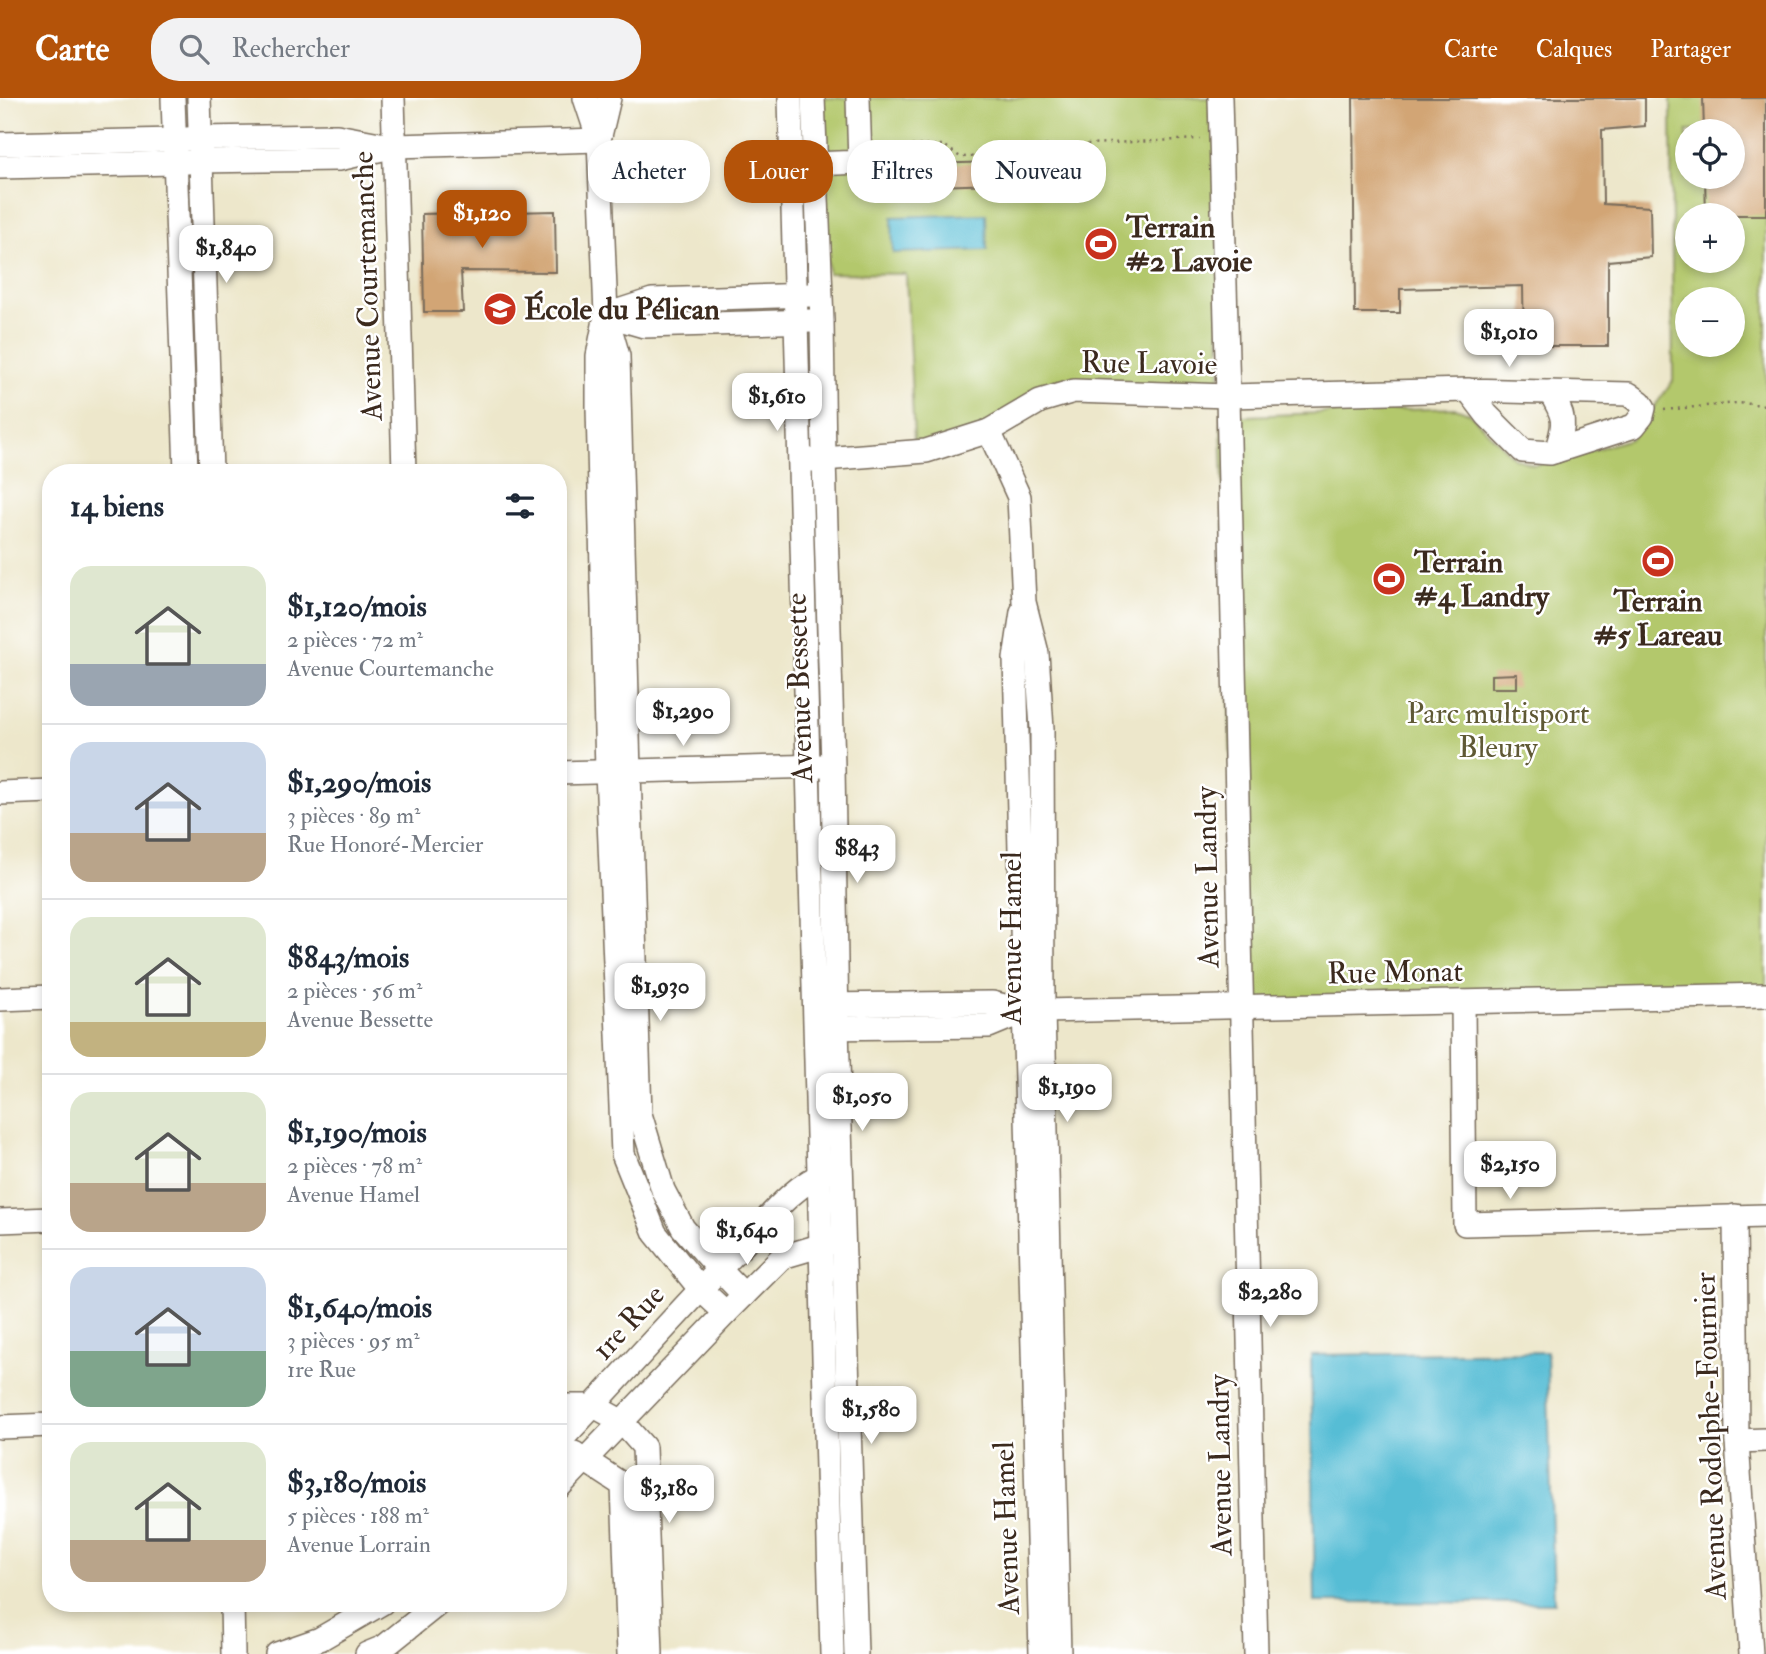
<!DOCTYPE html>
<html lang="fr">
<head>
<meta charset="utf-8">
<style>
  :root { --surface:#fff; --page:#f2f2f3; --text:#1f2937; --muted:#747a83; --line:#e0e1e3; --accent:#b45309 }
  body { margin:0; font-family:"IM FELL Double Pica",serif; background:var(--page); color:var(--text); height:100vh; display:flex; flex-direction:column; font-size:26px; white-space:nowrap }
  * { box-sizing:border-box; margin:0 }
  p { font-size:23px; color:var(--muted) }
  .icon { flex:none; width:38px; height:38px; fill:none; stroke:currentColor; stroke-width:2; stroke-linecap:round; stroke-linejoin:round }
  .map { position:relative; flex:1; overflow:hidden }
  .panel { position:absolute; left:42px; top:366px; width:525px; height:1148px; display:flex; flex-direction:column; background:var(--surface); border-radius:28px; box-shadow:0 4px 10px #0003 }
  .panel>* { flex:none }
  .top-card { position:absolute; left:588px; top:42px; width:665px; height:63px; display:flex; gap:14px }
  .buttons { position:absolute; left:1675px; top:21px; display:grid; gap:14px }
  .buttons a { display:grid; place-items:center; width:70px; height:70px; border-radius:50%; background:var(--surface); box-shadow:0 4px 10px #0003; font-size:35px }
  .price { position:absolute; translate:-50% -60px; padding:0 16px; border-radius:14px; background:#fff; color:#222; font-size:23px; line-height:46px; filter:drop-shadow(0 2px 4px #0008) }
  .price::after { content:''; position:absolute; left:50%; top:42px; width:21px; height:16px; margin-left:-10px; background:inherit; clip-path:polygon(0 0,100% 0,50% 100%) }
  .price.on { background:var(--accent); color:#fff }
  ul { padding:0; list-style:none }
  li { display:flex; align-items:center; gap:21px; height:175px; padding:0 28px }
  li+li { border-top:2px solid var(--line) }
  li span { display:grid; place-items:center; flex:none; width:196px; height:140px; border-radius:21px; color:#555 }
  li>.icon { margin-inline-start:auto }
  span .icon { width:84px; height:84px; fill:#fffc; stroke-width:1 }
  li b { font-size:30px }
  h2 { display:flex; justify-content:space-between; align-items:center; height:84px; padding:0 28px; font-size:30px }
  .pill { padding:0 24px; border-radius:28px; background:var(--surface); box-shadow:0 4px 10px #0003; font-size:24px; line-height:63px }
  .pill.on { background:var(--accent); color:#fff }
  header { display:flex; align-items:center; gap:42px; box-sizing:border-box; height:98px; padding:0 35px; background:var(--accent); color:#fff }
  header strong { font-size:33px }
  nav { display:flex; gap:38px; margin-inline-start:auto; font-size:24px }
  .search { width:490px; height:63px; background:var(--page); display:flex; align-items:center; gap:18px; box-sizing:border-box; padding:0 24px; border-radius:28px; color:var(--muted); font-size:26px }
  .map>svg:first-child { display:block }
  .green { fill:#b3c86c; stroke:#777945; stroke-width:2; fill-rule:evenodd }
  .water { fill:#57bdd5; stroke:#49747a; stroke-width:2 }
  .building { fill:#d2a574 }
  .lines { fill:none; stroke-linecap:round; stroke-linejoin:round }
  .minor-casing { stroke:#796c5b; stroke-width:26 }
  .path { stroke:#796c5b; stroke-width:2.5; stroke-dasharray:2 5; stroke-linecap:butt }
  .minor { stroke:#fff; stroke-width:23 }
  .labels { text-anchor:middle; stroke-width:5; stroke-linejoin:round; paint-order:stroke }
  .poi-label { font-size:30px; font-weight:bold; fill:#3b2a1e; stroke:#fff; text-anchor:start }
  .street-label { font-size:30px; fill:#3b2a1e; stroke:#fff }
  .park-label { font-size:30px; fill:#5f5935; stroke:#fff }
</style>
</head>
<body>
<header>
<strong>Carte</strong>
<div class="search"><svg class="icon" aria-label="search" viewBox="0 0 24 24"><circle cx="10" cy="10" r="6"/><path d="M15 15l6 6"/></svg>Rechercher</div>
<nav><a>Carte</a><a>Calques</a><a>Partager</a></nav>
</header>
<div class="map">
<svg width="1766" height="1556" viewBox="0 0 1766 1556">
  <rect width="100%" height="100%" fill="#fff"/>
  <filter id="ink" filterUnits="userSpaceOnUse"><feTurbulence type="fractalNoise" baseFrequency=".0143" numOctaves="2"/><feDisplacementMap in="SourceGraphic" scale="14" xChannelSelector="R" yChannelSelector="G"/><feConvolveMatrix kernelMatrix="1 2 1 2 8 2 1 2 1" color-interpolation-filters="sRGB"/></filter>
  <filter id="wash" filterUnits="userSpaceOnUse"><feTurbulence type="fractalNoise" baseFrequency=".00686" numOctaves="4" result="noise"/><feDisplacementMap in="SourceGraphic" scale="28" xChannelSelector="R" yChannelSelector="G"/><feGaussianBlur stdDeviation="1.57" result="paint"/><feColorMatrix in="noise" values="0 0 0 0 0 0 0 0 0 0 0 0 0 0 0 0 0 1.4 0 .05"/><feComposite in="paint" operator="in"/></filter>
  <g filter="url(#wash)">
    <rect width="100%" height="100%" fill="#ede7cb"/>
    <g class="green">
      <path d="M818 0H1217L1220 286 1079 292 915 361 906 176 828 175Z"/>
      <path d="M1671 0H1766V893L1238 908 1221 319 1456 310 1469 315 1514 360 1534 367 1551 364 1631 341 1673 283ZM1687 33H1732V79H1687ZM1687 117H1732V163H1687ZM1687 201H1732V247H1687Z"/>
    </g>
    <g class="water">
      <path d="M986 116 987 152 893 155 892 119Z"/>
      <path d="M1547 1254 1554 1505 1315 1504 1311 1257Z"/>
    </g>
    <g id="blocks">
      <g class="building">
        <path d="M1353 0H1645V28L1602 32 1603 106 1650 109 1651 159 1608 163V248H1524L1523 188 1400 191V215H1355Z"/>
        <path d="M1703 0H1766V117H1706L1705 79H1732V33H1704Z"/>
        <path d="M1055 53 1056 84 876 90 875 68 902 67V56H931V66L1024 63 1023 54Z"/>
        <path d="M555 113 556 174 461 173 463 214H424L422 116Z"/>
        <path d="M1517 576V590H1491V577Z"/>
      </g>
    </g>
  </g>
  <g filter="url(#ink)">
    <use href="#blocks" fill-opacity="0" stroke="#796c5b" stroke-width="2"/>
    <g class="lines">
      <defs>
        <g id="minor">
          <path d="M173 0 186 374"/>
          <path d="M199 0 211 374"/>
          <path d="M393 0 404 374"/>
          <path d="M585 0 599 42"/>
          <path d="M609 0 599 42 606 217 598 258V309L607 674 623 1056 655 1135 701 1192 726 1215"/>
          <path d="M790 0 832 1556"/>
          <path d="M813 0 822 223 824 361 833 668 837 930 856 1556"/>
          <path d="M1220 0 1228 298 1256 1556"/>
          <path d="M0 46 174 42 200 40 337 38 385 47"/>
          <path d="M815 66 860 64 858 0"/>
          <path d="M0 69 174 65 200 63 339 61 395 48 599 42"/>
          <path d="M606 217 652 202 810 197"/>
          <path d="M606 217 644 228 811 223"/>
          <path d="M607 220 618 258 629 674 640 1016 663 1092 683 1130 719 1171 744 1197"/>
          <path d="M1550 294C1565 319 1566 324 1556 353"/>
          <path d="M989 333 1019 399 1024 504 1037 555 1042 631 1043 913 1059 1556"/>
          <path d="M811 362 926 353 989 333 1040 303 1074 293 1228 298 1468 292 1629 296 1640 304 1644 310 1642 318 1634 328 1550 355 1523 353 1487 317 1468 292"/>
          <path d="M1022 514 1015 561 1041 1556"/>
          <path d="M558 675 823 668"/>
          <path d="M0 695 51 693"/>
          <path d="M0 901 51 899"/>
          <path d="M1463 904 1465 1126 1766 1118"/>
          <path d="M821 907 992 905 1025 913H1043L1766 897"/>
          <path d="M821 930 989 928 1025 913"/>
          <path d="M1735 1118 1737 1343 1751 1556"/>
          <path d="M0 1123 51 1121"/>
          <path d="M558 1308H594L621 1323 644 1349 651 1556"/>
          <path d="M0 1329 51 1327"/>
          <path d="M1737 1343 1766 1342"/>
          <path d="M558 1345C619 1281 678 1214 740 1150 766 1123 792 1087 828 1074"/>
          <path d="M574 1355 623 1387 629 1556"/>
          <path d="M558 1390 726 1215 782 1159 833 1144"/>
          <path d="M232 1505 233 1556"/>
          <path d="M277 1556 320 1541 382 1505"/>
          <path d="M367 1556 384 1549 439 1505"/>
        </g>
      </defs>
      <use href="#minor" class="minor-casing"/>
      <g class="path">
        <path d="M880 63H890L896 48 944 47 960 59 1004 58 1020 49 1200 41"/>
        <path d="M1664 312 1737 305 1766 307"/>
      </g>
      <use href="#minor" class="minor"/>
    </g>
  </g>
  <defs>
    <symbol id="stadium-disc" viewBox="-11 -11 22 22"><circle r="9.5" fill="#c8321e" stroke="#fff"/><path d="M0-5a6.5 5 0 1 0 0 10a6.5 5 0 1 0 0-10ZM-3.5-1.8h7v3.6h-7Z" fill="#fff"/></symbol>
    <symbol id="school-disc" viewBox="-11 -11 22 22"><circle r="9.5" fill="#c8321e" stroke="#fff"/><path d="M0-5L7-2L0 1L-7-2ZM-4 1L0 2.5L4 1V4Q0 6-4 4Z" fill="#fff"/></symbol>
  </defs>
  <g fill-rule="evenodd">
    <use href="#stadium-disc" x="1082" y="127" width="38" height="38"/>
    <use href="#school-disc" x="481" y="192" width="38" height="38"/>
    <use href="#stadium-disc" x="1639" y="444" width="38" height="38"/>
    <use href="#stadium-disc" x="1370" y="462" width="38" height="38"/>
  </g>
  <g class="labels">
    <g class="poi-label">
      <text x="1126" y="139">Terrain<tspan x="1126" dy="34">#2 Lavoie</tspan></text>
      <text x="524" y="221">École du Pélican</text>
      <text x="1414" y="474">Terrain<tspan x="1414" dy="34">#4 Landry</tspan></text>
      <text x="1658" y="513" text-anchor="middle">Terrain<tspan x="1658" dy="34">#5 Lareau</tspan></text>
    </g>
    <g class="street-label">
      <text transform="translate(367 188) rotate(-92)" y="10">Avenue Courtemanche</text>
      <text transform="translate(1149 265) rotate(1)" y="10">Rue Lavoie</text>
      <text transform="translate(799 590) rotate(-92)" y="10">Avenue Bessette</text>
      <text transform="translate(1207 779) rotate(-91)" y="10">Avenue Landry</text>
      <text transform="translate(1011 840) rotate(-90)" y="10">Avenue Hamel</text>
      <text transform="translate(1395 874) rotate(-1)" y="10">Rue Monat</text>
      <text transform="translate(628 1224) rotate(-47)" y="10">1re Rue</text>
      <text transform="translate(1710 1338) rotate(-92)" y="10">Avenue Rodolphe-Fournier</text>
      <text transform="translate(1220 1367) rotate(-91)" y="10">Avenue Landry</text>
      <text transform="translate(1006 1430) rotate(-92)" y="10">Avenue Hamel</text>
    </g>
    <g class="park-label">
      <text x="1498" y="625">Parc multisport<tspan x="1498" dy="34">Bleury</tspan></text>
    </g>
  </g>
</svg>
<div class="buttons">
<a><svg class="icon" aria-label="locate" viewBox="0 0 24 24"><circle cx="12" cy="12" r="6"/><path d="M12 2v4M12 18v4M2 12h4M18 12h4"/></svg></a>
<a>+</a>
<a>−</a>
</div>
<b class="price on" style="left:482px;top:152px">$1,120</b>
<b class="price" style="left:226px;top:187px">$1,840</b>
<b class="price" style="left:1509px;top:271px">$1,010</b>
<b class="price" style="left:777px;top:335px">$1,610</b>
<b class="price" style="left:683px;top:650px">$1,290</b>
<b class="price" style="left:857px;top:787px">$843</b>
<b class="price" style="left:660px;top:925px">$1,930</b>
<b class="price" style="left:1067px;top:1026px">$1,190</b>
<b class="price" style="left:862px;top:1035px">$1,050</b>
<b class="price" style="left:1510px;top:1103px">$2,150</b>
<b class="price" style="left:747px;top:1169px">$1,640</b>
<b class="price" style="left:1270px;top:1231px">$2,280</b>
<b class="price" style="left:871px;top:1348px">$1,580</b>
<b class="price" style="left:669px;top:1427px">$3,180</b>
<div class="top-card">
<a class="pill">Acheter</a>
<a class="pill on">Louer</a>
<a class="pill">Filtres</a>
<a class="pill">Nouveau</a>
</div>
<section class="panel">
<h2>14 biens<svg class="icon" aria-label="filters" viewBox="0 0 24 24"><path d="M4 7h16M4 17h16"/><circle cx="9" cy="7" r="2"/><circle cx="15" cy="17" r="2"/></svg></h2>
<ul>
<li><span style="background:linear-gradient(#dfe7d0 70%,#9aa5b1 0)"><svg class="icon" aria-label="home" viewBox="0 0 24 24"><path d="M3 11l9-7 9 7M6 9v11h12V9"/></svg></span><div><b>$1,120/mois</b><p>2 pièces · 72 m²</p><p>Avenue Courtemanche</p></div></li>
<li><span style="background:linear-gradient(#c9d6e8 65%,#b9a48a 0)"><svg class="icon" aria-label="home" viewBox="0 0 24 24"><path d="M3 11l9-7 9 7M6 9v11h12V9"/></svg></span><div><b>$1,290/mois</b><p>3 pièces · 89 m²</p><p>Rue Honoré-Mercier</p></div></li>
<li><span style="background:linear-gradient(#dfe7d0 75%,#c2b280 0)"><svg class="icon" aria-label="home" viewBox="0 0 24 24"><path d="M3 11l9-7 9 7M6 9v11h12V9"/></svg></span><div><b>$843/mois</b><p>2 pièces · 56 m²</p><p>Avenue Bessette</p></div></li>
<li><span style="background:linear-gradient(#dfe7d0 65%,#b9a48a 0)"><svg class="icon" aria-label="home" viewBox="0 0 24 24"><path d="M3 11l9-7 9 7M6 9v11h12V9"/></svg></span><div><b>$1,190/mois</b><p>2 pièces · 78 m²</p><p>Avenue Hamel</p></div></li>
<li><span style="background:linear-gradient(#c9d6e8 60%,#7fa58c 0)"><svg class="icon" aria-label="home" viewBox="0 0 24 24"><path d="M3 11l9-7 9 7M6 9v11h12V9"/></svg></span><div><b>$1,640/mois</b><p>3 pièces · 95 m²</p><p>1re Rue</p></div></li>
<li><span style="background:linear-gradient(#dfe7d0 70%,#b9a48a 0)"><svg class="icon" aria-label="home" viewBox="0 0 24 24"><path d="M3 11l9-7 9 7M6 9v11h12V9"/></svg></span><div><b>$3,180/mois</b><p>5 pièces · 188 m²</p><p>Avenue Lorrain</p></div></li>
</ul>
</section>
</div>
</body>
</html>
